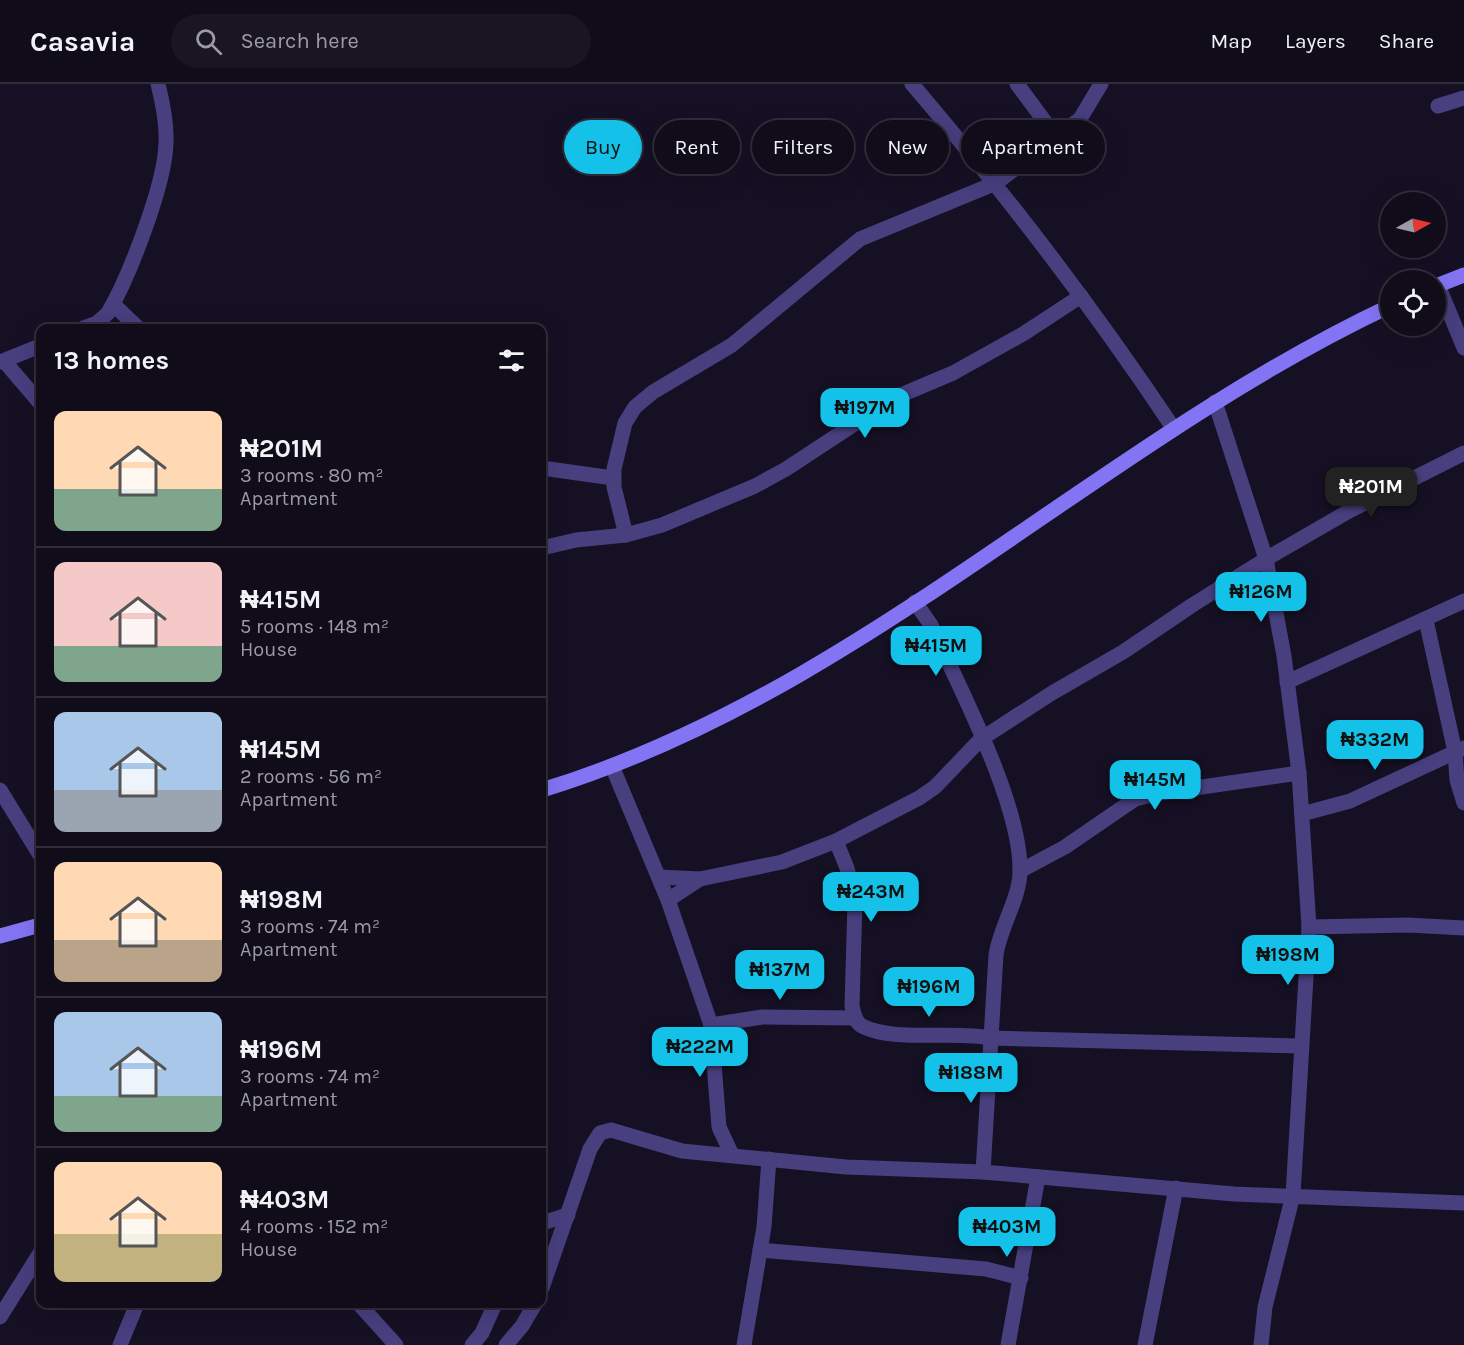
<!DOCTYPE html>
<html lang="en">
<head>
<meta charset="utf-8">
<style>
  :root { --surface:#100c1a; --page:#191523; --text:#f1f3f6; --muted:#9c9ba2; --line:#302c39; --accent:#13c1e9 }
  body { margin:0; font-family:Karla,sans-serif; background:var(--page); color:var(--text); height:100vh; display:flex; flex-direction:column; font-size:22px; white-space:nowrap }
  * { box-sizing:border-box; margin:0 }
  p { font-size:20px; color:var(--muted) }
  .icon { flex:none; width:33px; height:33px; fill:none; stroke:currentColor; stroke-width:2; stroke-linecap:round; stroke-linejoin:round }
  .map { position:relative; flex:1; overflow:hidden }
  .details { position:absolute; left:36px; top:240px; width:510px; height:984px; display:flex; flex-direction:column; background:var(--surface); border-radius:12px; box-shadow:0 6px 24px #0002,0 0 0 2px var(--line) }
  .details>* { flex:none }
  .top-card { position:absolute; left:564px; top:36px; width:570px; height:54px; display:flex; gap:12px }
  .needle { width:39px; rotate:82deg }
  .controls { position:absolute; left:1380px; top:108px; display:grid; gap:12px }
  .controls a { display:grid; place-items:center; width:66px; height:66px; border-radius:50%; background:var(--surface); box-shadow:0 6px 24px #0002,0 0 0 2px var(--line); font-size:30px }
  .price { position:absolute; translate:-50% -51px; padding:0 14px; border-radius:12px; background:var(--accent); color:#111; font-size:20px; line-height:39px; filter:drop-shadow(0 2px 3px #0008) }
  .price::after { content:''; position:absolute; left:50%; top:36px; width:18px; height:14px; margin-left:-9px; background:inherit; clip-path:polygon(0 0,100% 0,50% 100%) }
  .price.active { background:#222; color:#fff }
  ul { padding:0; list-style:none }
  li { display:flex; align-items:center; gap:18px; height:150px; padding:0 18px }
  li+li { border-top:2px solid var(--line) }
  li span { display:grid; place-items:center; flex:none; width:168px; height:120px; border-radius:12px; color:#555 }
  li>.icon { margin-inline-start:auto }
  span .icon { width:72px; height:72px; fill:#fffc; stroke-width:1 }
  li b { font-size:26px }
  h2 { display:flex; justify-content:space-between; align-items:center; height:72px; padding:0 18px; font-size:26px }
  .tag { padding:0 21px; border-radius:27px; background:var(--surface); box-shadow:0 6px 24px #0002,0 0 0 2px var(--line); font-size:21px; line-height:54px }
  .tag.active { background:var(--accent); color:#111 }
  header { display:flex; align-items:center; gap:36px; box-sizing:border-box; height:84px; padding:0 30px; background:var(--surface); border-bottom:2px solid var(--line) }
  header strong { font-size:28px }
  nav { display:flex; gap:33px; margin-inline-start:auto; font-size:21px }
  .search { width:420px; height:54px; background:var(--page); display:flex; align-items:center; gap:15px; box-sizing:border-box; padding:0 21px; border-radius:33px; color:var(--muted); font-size:22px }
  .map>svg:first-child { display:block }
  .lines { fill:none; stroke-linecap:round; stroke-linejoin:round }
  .street { stroke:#473f7e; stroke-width:15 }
  .secondary { stroke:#8374f4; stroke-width:15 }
</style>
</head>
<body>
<header>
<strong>Casavia</strong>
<div class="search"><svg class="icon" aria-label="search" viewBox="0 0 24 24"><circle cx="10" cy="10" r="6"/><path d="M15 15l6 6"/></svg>Search here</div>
<nav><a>Map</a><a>Layers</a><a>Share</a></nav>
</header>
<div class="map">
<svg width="1464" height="1261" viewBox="0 0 1464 1261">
  <rect width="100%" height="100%" fill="#151023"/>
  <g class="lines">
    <g class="street">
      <path d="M912 0C1006 110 1094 225 1174 345"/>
      <path d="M1017 0 1057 54"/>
      <path d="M1438 22 1464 14"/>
      <path d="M1438 201 1464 264"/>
      <path d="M113 220 138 244"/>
      <path d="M83 244 97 239 108 229C129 193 165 101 166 59 167 39 163 20 158 0"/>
      <path d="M4 277 40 319"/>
      <path d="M0 278 40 262"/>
      <path d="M1215 318 1266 475 1284 572 1299 689 1309 843 1293 1111 1265 1223 1261 1261"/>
      <path d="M542 384 613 394"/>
      <path d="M626 451 614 403V385L625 339 635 323 653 308 732 261 860 155 996 99 1080 35 1101 0"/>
      <path d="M542 464 576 456 626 451 662 441 755 402 786 385 894 314 953 289 1023 250 1081 212"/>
      <path d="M915 518 931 541C960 605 1021 720 1020 787 1020 814 1000 843 996 871L983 1088"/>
      <path d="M1426 536 1455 668 1457 696 1464 719"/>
      <path d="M1287 598 1464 517"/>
      <path d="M612 682 668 816 711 941 719 1043 732 1071"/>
      <path d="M0 706 40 771"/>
      <path d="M1302 730 1350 717 1464 664"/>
      <path d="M836 757 847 784 855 817 852 922C854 930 855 938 862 942 895 959 954 946 991 954L1300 962"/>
      <path d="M1020 787 1065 763 1135 715 1160 709 1299 689"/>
      <path d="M659 793 700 795 782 778 836 757 919 714 935 703 981 655 1052 609 1123 568 1194 520 1266 475 1349 427 1464 369"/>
      <path d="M668 816 700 795"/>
      <path d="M1309 843 1408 841 1464 844"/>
      <path d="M711 941 762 933 854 934"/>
      <path d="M542 1139 568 1131"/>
      <path d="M760 1166 986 1185 1021 1194"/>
      <path d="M542 1204 590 1065 600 1049 611 1046 682 1067 846 1083 983 1088 1234 1110 1464 1119"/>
      <path d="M359 1220 396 1261"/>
      <path d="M0 1233 40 1169"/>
      <path d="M120 1261 137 1220"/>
      <path d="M472 1261 482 1249 495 1220"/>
      <path d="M506 1261 522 1242 535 1220"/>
      <path d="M744 1261 764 1143 769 1075"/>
      <path d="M1008 1261 1038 1093"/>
      <path d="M1145 1261 1176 1104"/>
    </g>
    <g class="secondary">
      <path d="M1436 202 1464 191"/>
      <path d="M542 706C858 610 1095 361 1390 222"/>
      <path d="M0 852 40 841"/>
    </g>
  </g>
</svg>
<div class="controls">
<a><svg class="needle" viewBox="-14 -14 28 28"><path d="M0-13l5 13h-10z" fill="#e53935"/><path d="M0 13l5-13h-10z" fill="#9c9ba2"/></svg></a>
<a><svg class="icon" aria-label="locate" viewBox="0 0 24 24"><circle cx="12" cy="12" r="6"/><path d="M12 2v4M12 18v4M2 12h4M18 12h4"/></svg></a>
</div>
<b class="price" style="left:865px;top:355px">₦197M</b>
<b class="price active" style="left:1371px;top:434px">₦201M</b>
<b class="price" style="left:1261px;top:539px">₦126M</b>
<b class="price" style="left:936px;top:593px">₦415M</b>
<b class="price" style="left:1375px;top:687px">₦332M</b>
<b class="price" style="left:1155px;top:727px">₦145M</b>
<b class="price" style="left:871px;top:839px">₦243M</b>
<b class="price" style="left:1288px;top:902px">₦198M</b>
<b class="price" style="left:780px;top:917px">₦137M</b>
<b class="price" style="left:929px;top:934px">₦196M</b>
<b class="price" style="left:700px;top:994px">₦222M</b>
<b class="price" style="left:971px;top:1020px">₦188M</b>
<b class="price" style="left:1007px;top:1174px">₦403M</b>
<div class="top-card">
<a class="tag active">Buy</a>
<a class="tag">Rent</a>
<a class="tag">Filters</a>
<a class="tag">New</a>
<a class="tag">Apartment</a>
</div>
<section class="details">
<h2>13 homes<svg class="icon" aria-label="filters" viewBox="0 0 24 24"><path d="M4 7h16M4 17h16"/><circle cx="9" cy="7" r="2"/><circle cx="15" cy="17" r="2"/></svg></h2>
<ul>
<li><span style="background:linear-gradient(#ffd9b3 65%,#7fa58c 0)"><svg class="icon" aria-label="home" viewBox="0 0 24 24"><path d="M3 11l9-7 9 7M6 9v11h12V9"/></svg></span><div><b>₦201M</b><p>3 rooms · 80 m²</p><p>Apartment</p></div></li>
<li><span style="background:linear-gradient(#f6c9c9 70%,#7fa58c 0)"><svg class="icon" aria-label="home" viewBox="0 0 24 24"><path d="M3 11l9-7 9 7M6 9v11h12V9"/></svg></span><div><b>₦415M</b><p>5 rooms · 148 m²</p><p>House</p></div></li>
<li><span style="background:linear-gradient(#a9c7e8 65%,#9aa5b1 0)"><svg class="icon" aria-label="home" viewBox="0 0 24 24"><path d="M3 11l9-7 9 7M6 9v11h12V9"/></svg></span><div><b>₦145M</b><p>2 rooms · 56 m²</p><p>Apartment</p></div></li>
<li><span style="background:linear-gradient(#ffd9b3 65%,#b9a48a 0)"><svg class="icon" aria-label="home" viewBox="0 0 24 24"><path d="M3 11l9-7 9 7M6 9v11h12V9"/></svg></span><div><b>₦198M</b><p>3 rooms · 74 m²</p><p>Apartment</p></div></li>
<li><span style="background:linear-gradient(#a9c7e8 70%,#7fa58c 0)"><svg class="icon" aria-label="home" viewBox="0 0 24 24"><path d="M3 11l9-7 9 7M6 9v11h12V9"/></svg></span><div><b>₦196M</b><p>3 rooms · 74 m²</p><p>Apartment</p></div></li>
<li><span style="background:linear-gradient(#ffd9b3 60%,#c2b280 0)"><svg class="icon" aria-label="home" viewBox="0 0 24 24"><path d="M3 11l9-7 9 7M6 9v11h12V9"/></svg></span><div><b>₦403M</b><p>4 rooms · 152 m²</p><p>House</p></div></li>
</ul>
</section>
</div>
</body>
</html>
